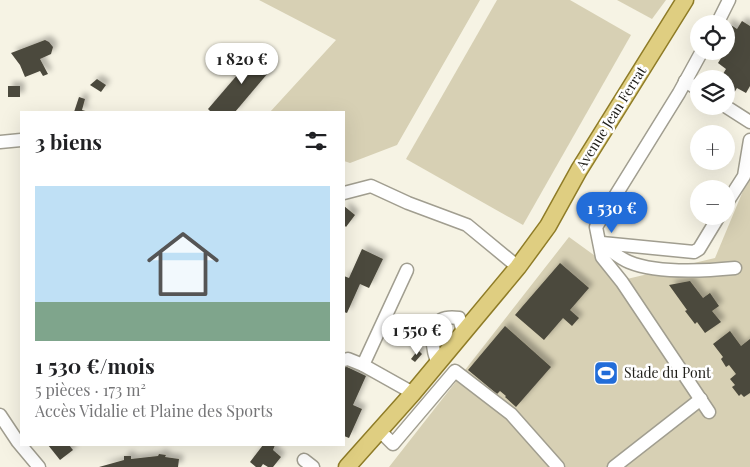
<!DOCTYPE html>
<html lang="fr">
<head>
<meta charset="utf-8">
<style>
  :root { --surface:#fff; --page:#f6f6f6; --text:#202124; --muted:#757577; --accent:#226dd9 }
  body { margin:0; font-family:"Playfair Display",serif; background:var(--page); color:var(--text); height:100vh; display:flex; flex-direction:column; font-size:19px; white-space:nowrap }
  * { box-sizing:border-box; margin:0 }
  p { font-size:16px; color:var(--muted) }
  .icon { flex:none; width:28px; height:28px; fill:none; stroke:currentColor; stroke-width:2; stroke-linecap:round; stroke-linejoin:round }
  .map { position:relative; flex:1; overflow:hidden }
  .side { position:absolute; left:20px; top:111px; width:325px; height:335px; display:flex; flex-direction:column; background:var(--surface); border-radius:0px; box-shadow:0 5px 20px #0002 }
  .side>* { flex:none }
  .tools { position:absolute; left:690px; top:15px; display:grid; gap:10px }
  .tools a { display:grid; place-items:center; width:45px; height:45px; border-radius:50%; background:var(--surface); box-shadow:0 5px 20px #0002; font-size:25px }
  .price { position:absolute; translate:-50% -42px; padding:0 11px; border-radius:18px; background:#fff; color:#222; font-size:16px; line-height:32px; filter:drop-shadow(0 1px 2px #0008) }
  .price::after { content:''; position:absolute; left:50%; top:30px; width:15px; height:11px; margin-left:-8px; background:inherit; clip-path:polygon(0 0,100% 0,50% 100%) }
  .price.current { background:var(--accent); color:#fff }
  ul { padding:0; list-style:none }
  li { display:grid; align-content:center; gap:10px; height:265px; padding:0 15px }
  li span { display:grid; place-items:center; height:155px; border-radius:0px; color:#555 }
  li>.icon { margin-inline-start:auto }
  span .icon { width:90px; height:90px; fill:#fffc; stroke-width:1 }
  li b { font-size:21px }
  h2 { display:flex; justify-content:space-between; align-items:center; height:60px; padding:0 15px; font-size:21px }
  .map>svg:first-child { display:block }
  .green { fill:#d7d0b4 }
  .building { fill:#4c493c; filter:url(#shadow) }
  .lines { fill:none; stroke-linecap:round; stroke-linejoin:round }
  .minor-casing { stroke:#a19e90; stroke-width:15 }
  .major-casing { stroke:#8f7c27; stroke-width:19 }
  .minor { stroke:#fff; stroke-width:12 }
  .major { stroke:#dfce81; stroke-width:16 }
  .labels { text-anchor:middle; stroke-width:5; stroke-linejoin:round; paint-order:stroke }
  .street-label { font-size:14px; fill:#21201b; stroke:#fff }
  .poi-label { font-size:14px; fill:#21201b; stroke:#fff; text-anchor:start }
</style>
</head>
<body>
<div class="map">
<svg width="750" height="467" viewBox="0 0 750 467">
  <defs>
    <filter id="shadow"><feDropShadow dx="4.5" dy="-4.5" stdDeviation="2.5" flood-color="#0004"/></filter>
  </defs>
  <rect width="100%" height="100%" fill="#f6f3e4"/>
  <g class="green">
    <path d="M259 0H480L397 145 350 163 344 161V112H270L336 40Z"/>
    <path d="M497 0H570L631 35 523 225 406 159Z"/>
    <path d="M617 0H666L652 19Z"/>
    <path d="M750 174V467H389L569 237 627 279 715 258Z"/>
  </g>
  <g class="building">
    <path d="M742 21 750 26V86L746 93 737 88 734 93 726 88 729 83 726 82V79H720L726 69 718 63 723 55 716 51H726V26L728 23 737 29Z"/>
    <path d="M45 40 49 42 53 47 51 54 40 59 48 74 43 76 40 71 25 77 20 65 11 53Z"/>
    <path d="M257 52 274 66 235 112H211L208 109Z"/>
    <path d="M97 79 106 85 101 92 90 85Z"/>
    <rect x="8" y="86" width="12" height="11"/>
    <path d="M79 97 85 99 82 110 89 112H74Z"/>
    <path d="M344 206 355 215 346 227 344 225Z"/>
    <path d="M362 249 383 259 369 288 360 284 347 313 344 312V276L349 278Z"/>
    <path d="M560 263 589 288 570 310 579 318 572 326 563 318 544 340 515 315Z"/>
    <path d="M690 281 703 298 710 293 719 306 712 311 721 322 705 333 697 322 695 324 685 311 687 310 669 285Z"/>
    <path d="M505 326 551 367 516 407 505 397 506 396 500 391 497 394 468 370Z"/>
    <path d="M730 331 741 346 750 339V393L744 397 741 394 739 396 732 387 735 385 730 379 736 374 729 365 726 367 721 359 723 357 713 344Z"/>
    <path d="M418 350 422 354 415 362 411 359Z"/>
    <path d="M345 366 366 376 353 405 362 409 349 438 344 436V369Z"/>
    <path d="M48 445H69L73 450 60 460Z"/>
    <path d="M263 445H275L273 450 281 457 273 467H268L263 464 261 467H256L250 462Z"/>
    <path d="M159 454 166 455 165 457 179 459 178 467H99L124 460V456H131V459L158 456Z"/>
  </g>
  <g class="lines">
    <defs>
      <g id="minor">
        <path d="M717 24 729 0"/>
        <path d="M702 51 679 93 596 227 602 257 622 282 709 412"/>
        <path d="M685 81 699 90"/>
        <path d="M725 106 750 122"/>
        <path d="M0 142 21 140"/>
        <path d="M344 193 371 186 408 203 467 225 518 267"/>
        <path d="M726 204 744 176 750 140"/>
        <path d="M600 243C609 249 619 258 629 262 658 274 704 271 735 268"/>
        <path d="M602 243 694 252 699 249 719 216"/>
        <path d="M407 270 363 365 413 393"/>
        <path d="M344 360 348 359 363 365"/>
        <path d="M437 362C430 341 427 313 459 318L463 332"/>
        <path d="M0 415 18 442 39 467"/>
        <path d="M380 431 393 444 455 371 511 414 558 467"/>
        <path d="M304 460 313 467"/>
        <path d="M614 467 701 399"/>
      </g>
      <path id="major" d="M347 467 413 393 518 267 548 226 579 170 685 0"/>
    </defs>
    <use href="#minor" class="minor-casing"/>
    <use href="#major" class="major-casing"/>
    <use href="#minor" class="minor"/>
    <use href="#major" class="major"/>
  </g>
  <defs>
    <symbol id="stadium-square" viewBox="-11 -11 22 22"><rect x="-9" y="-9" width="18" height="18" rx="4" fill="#226dd9" stroke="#fff"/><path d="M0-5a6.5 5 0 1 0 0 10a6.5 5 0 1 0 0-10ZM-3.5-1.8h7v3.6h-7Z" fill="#fff"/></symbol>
  </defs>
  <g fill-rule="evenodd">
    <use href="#stadium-square" x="592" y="359" width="28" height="28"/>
  </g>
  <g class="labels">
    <g class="street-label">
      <text transform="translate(611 118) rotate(-58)" y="5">Avenue Jean Ferrat</text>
    </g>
    <g class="poi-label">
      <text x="624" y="378">Stade du Pont</text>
    </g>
  </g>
</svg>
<div class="tools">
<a><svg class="icon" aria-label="locate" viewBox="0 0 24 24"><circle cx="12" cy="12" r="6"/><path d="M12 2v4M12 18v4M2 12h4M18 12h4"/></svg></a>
<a><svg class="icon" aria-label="layers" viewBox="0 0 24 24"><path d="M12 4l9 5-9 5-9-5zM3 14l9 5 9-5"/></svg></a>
<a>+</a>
<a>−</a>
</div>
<b class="price" style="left:242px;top:85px">1 820 €</b>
<b class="price current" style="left:612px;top:234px">1 530 €</b>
<b class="price" style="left:417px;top:356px">1 550 €</b>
<section class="side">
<h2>3 biens<svg class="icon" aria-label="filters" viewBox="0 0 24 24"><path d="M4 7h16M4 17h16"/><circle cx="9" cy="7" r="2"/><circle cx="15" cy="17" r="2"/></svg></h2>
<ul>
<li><span style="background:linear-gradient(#bfe0f5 75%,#7fa58c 0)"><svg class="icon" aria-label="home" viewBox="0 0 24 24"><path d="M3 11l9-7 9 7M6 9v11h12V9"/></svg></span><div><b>1 530 €/mois</b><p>5 pièces · 173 m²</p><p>Accès Vidalie et Plaine des Sports</p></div></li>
</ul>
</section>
</div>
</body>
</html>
